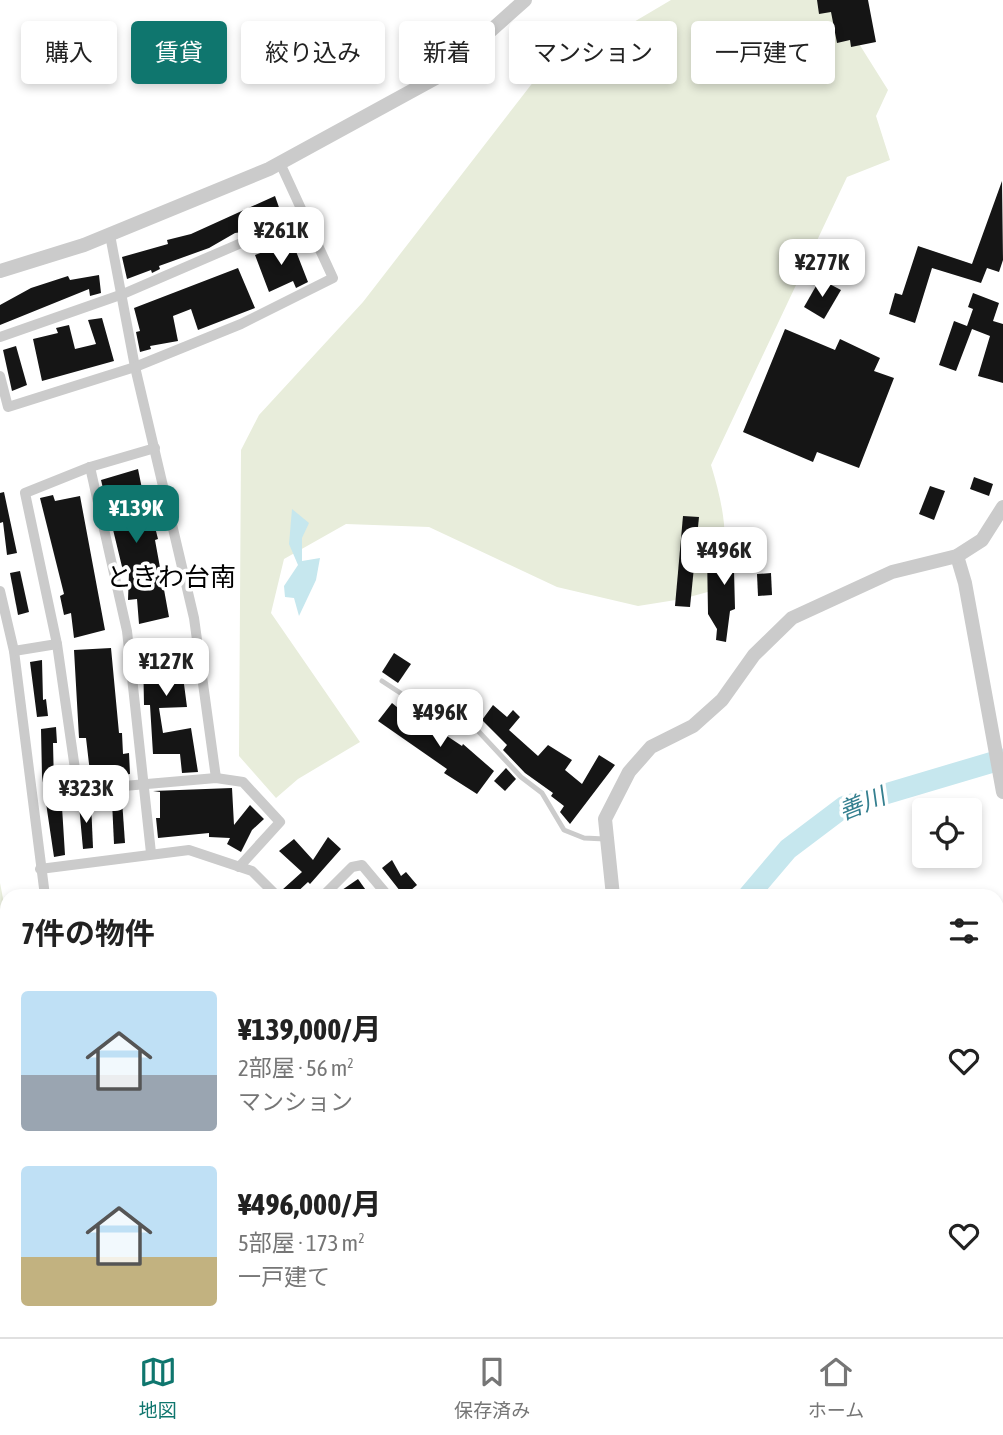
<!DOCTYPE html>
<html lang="ja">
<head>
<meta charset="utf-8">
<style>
  :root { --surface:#fff; --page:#f2f2f2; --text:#222; --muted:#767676; --line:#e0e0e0; --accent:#0f766e }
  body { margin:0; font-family:"Asap Condensed","Noto Sans JP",sans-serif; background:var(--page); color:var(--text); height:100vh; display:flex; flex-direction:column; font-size:26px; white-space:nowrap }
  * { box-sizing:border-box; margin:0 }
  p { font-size:23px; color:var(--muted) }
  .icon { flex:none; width:38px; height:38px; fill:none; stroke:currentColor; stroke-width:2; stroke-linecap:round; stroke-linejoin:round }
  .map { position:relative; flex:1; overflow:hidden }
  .sheet { position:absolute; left:0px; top:889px; width:1004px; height:448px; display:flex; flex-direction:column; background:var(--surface); border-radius:21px 21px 0 0; box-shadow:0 4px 10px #0003 }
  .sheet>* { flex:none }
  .guide { position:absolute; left:21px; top:21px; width:962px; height:63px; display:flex; gap:14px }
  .buttons { position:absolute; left:912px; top:798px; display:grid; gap:14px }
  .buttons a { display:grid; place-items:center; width:70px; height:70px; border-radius:7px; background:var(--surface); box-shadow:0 4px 10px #0003; font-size:35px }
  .price { position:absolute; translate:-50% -60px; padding:0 16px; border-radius:14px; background:#fff; color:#222; font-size:23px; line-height:46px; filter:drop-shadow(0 2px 4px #0008) }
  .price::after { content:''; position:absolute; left:50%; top:42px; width:21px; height:16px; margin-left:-10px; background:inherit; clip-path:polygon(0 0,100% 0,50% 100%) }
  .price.active { background:var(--accent); color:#fff }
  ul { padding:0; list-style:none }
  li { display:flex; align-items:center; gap:21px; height:175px; padding:0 21px }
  li span { display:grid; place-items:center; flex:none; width:196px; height:140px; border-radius:7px; color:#555 }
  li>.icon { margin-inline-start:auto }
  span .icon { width:84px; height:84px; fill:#fffc; stroke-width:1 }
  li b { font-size:30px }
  h2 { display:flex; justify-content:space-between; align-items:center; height:84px; padding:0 21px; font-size:30px }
  .chip { padding:0 24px; border-radius:7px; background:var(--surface); box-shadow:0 4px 10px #0003; font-size:24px; line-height:63px }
  .chip.active { background:var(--accent); color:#fff }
  .dock { display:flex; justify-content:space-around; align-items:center; height:98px; border-top:2px solid var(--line); background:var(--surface); font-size:19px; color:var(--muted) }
  .dock a { display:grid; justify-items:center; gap:4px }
  .dock .active { color:var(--accent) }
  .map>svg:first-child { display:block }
  .green { fill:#e8eddb }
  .water { fill:#c6e7ee }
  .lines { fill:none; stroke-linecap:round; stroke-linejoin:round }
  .river { stroke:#c6e7ee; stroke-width:21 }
  .building { fill:#151515 }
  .service { stroke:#cbcbcb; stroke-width:5 }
  .minor { stroke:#cbcbcb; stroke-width:10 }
  .tertiary { stroke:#cbcbcb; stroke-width:14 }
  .trunk { stroke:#9e9e9e; stroke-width:19 }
  .labels { text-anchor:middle; stroke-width:7; stroke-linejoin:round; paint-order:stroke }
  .water-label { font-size:24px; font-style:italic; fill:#347f8f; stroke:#fff }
  .quarter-label { font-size:26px; fill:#000; stroke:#fff }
</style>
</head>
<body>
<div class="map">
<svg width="1003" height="1337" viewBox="0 0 1003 1337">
  <rect width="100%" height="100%" fill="#fff"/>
  <g class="green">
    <path d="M671 0H840L851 31 888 90 876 116 890 160 847 177 711 465C724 508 732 546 715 590L682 599 638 606 557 587 429 527 346 524 284 559 271 613 360 742 298 779 276 798 239 756 241 450 259 415 363 302 534 81Z"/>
    <path d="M0 883 7 919V1073L2 1078Z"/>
    <path d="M7 1240V1330H89L73 1337H0V1251Z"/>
  </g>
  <path class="water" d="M292 509 309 523 302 538V561L320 558 316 580 299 616 294 598 285 597 284 586 298 565 289 544Z"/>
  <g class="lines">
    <g class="river">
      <path d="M748 896 788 849 845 806 1003 759"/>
      <path d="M452 1337 459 1330"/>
    </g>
  </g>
  <g class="building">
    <path d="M817 0H868L876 42 851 47 850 40 837 43 831 12 819 14Z"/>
    <path d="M1002 181 1003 260 999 272 987 268 981 283 932 268 915 323 889 314 895 293 902 295 918 246 972 264Z"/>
    <path d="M275 196 282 216 250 231 235 233 209 248 159 266 160 269 152 273 151 270 127 279 122 257 168 244 167 240 191 234Z"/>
    <path d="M292 241 308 282 296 288 293 281 269 292 255 255Z"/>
    <path d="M238 268 255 308 198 330 191 309 173 316 178 341 150 346 151 349 140 352 136 332 140 331 134 308Z"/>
    <path d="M99 275 101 293 90 296 89 289 0 325V305L31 288 68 276 70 280Z"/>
    <path d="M820 279 841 290 824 319 804 307Z"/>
    <path d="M973 293 999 303 993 321 1003 324V383L978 376 990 336 972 329 956 371 939 365 954 321 967 326 973 309 968 307Z"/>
    <path d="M102 318 114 361 42 381 33 339 58 333 56 328 69 325 75 349 96 344 88 320Z"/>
    <path d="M785 329 835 350 840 339 880 358 874 371 894 378 859 468 817 452 813 462 743 432Z"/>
    <path d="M16 346 27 385 12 391 3 350Z"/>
    <path d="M138 469 150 528 155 527 158 539 155 540 169 617 139 624 137 599 128 600 129 573 124 575 101 480Z"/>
    <path d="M974 477 993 484 989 496 970 489Z"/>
    <path d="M930 486 945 491 934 520 919 514Z"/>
    <path d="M4 492 17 553 7 555 3 522 0 523V493Z"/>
    <path d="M53 495 55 501 80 496 105 630 74 638 71 613 64 615 60 596 64 594 40 498Z"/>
    <path d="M683 516 699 517 690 607 675 606Z"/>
    <path d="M707 553 756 554 755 570H734L735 609 730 611 726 642 716 640 717 629 708 614Z"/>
    <path d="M20 571 29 612 18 615 10 573Z"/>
    <path d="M771 573 772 595 758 596 757 574Z"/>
    <path d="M178 638 187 707 159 708 163 733 191 728 198 772 182 773 180 754H153L150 705H144L143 654 137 650 138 640Z"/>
    <path d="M111 648 119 733H122L123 754 129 753 130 774 91 781 86 738H79L74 650Z"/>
    <path d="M394 653 411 664 398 683 382 672Z"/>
    <path d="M42 660 43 700 46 699 48 716 37 717 30 662Z"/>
    <path d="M392 703 425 730 429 724 462 746 463 744 494 771 477 794 444 773 447 769 378 721Z"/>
    <path d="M493 705 507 717 513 710 520 717 509 730 538 756 548 745 572 760 565 770 582 784 599 755 615 765 570 824 560 812 564 806 551 796 553 793 525 773 503 750 507 745 482 720Z"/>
    <path d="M56 727 57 743H53L54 784 56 807H62L65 855 54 857 42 776 41 729Z"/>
    <path d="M506 768 516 779 505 791 494 781Z"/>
    <path d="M232 788 234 825 250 805 264 819 252 830 241 852 227 844 230 838 209 837V833L158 838 156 818H160V792L153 791Z"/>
    <path d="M122 800 125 843 114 844 112 801Z"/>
    <path d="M91 802 93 848 83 849 79 805Z"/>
    <path d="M328 837 341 849 310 884 308 882 293 896H285L282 890 302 872 279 851 294 839 313 860Z"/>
    <path d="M392 860 401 876 406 872 417 885 404 896 382 868Z"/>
    <path d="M358 879 370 896H346L342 890Z"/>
  </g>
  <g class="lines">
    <path class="service" d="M382 681 428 711 466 718 521 777 542 793 564 830 584 838 605 839"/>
    <g class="minor">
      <path d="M110 235 135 367 194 618 216 778"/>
      <path d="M0 337 123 294 306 215"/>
      <path d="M0 376 8 407 135 367 241 324 333 278 280 163"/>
      <path d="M155 448 90 467 25 493 57 644 78 790 216 778 243 782 280 822 239 867"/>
      <path d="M90 467 127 631 151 853"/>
      <path d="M0 591 14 651 45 896"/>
      <path d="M14 651 57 644"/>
      <path d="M40 869 189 850 252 871 277 896"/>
      <path d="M323 896 352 867 362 865 388 896"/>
      <path d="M0 1150 7 1151"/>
    </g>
    <g class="tertiary">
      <path d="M0 271 84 245 269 169 441 75 525 0"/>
      <path d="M957 556 965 583 1003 792"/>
      <path d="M613 896 605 819 629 772 651 747 693 726 722 700 754 655 792 618 892 572 957 556 982 540 1003 507"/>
      <path d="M0 1127 7 1123"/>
      <path d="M360 1330 363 1337"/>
      <path d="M386 1337 399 1330"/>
    </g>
    <g class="trunk">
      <path d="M998 1290 1003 1289"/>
      <path d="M998 1310H1003"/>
      <path d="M623 1337 667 1330"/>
      <path d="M748 1337 811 1330"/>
    </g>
  </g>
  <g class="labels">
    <g class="water-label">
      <text transform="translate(862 804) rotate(-22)" y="8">善川</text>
    </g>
    <g class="quarter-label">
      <text x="171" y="586">ときわ台南</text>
    </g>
  </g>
</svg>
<div class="buttons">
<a><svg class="icon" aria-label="locate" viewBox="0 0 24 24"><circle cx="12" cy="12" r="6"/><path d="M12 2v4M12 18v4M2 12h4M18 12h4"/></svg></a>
</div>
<b class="price" style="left:281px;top:267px">¥261K</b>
<b class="price" style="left:822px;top:299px">¥277K</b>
<b class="price active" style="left:136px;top:545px">¥139K</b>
<b class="price" style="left:724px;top:587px">¥496K</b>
<b class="price" style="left:166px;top:698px">¥127K</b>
<b class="price" style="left:440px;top:749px">¥496K</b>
<b class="price" style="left:86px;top:825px">¥323K</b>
<div class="guide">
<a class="chip">購入</a>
<a class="chip active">賃貸</a>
<a class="chip">絞り込み</a>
<a class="chip">新着</a>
<a class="chip">マンション</a>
<a class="chip">一戸建て</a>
</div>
<section class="sheet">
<h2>7件の物件<svg class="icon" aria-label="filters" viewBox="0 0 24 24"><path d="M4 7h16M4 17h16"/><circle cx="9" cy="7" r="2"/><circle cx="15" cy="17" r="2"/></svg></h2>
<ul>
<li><span style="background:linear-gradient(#bfe0f5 60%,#9aa5b1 0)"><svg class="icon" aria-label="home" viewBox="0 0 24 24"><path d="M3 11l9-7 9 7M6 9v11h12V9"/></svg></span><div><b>¥139,000/月</b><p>2部屋 · 56 m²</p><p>マンション</p></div><svg class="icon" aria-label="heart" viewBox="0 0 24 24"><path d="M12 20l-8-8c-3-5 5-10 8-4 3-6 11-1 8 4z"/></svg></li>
<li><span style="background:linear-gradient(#bfe0f5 65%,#c2b280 0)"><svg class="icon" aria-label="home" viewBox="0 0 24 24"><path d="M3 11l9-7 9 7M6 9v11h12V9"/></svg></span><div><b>¥496,000/月</b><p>5部屋 · 173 m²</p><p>一戸建て</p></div><svg class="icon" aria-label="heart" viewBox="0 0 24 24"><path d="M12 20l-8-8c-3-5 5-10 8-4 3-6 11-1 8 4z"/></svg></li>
</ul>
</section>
</div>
<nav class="dock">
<a class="active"><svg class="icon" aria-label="map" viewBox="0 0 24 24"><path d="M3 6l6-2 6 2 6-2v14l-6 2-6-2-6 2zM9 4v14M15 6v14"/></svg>地図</a>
<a><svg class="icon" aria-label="saved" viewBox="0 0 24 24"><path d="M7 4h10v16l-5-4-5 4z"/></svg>保存済み</a>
<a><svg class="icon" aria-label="home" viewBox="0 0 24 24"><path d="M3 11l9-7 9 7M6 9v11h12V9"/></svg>ホーム</a>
</nav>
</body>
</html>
